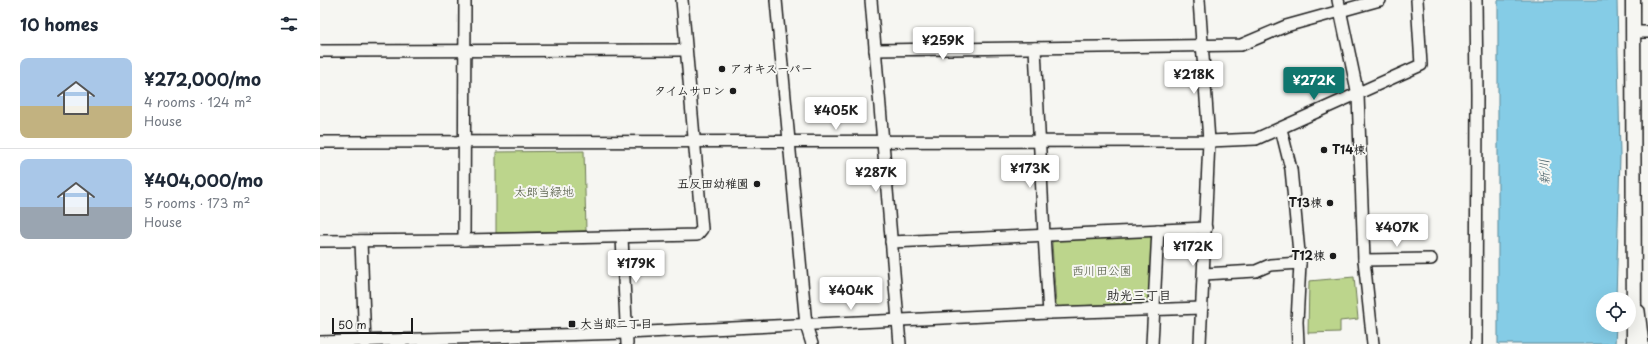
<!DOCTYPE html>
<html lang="en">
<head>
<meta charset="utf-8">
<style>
  :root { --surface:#fff; --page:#f2f2f3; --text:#1f2937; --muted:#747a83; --line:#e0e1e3; --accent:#0f766e }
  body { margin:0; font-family:"Playpen Sans","Klee One",sans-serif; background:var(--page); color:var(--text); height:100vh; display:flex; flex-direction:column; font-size:15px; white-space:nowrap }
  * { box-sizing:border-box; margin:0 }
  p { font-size:13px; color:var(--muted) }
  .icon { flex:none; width:22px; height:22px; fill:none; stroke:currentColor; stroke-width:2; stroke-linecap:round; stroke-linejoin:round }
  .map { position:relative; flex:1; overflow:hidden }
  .sheet { display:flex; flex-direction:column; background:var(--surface); width:320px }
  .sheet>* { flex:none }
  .buttons { position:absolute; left:1276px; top:292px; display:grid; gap:8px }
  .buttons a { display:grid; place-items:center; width:40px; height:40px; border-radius:50%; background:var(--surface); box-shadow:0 4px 16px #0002; font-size:20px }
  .scale { position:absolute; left:12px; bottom:10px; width:81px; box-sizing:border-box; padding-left:4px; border:2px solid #1c1c1c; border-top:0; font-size:11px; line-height:14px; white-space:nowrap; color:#1c1c1c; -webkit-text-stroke:3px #f6f6f2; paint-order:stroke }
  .price { position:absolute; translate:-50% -34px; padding:0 9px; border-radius:4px; background:#fff; color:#222; font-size:13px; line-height:26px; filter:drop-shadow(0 1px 2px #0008) }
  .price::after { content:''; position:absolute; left:50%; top:24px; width:12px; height:9px; margin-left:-6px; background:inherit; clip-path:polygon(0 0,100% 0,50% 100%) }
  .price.active { background:var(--accent); color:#fff }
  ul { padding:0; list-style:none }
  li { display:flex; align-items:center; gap:12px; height:100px; padding:0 20px }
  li+li { border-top:1px solid var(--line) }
  li span { display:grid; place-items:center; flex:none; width:112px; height:80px; border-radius:8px; color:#555 }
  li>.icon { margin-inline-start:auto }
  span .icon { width:48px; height:48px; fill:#fffc; stroke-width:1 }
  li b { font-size:17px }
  h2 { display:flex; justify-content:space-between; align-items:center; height:48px; padding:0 20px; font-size:17px }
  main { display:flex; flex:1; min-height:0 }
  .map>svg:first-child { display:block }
  .green { fill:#bcd58c; stroke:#6c7854 }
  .water { fill:#85cce6; stroke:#5b8695 }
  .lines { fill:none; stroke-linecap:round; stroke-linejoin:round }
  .minor-casing { stroke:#1c1c1c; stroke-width:14 }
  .major-casing { stroke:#1c1c1c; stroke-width:17 }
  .minor { stroke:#f6f6f2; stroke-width:11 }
  .major { stroke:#f6f6f2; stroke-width:14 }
  .poi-dot { fill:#1c1c1c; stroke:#f6f6f2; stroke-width:1.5 }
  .labels { text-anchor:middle; stroke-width:4; stroke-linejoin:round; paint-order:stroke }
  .poi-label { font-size:12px; font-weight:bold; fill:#1c1c1c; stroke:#f6f6f2; text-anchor:end }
  .park-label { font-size:12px; fill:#4c543e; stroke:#f6f6f2 }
  .water-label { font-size:13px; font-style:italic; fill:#415a63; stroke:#f6f6f2 }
  .neighbourhood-label { font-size:13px; font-weight:bold; fill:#1c1c1c; stroke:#f6f6f2 }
</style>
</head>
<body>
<main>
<section class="sheet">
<h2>10 homes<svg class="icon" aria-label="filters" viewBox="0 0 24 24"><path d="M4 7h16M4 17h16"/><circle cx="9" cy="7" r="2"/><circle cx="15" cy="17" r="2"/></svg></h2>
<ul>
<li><span style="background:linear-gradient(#a9c7e8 60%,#c2b280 0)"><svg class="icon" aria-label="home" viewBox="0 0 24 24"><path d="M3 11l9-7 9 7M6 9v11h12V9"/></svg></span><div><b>¥272,000/mo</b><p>4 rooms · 124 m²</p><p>House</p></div></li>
<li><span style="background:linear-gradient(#a9c7e8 60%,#9aa5b1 0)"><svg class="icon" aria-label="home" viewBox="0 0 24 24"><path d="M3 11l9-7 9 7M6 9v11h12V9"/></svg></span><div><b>¥404,000/mo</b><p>5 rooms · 173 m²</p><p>House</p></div></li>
</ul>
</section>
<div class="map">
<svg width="1328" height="344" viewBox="0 0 1328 344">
  <rect width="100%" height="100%" fill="#f6f6f2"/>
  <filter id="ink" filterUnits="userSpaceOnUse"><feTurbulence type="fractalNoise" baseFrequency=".025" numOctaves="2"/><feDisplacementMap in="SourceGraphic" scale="8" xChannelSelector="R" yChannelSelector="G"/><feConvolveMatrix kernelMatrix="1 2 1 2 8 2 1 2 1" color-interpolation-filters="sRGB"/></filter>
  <g filter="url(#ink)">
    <g class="green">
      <path d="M264 151 266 231 176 233V152Z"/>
      <path d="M830 235 833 240 831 299 828 302 739 307 736 304 732 243 734 240Z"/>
      <path d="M1034 277 1038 319 1020 321V332L988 333 989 281Z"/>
    </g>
    <path class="water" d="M1178 0H1297L1300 156 1296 299H1283V325H1296L1295 344H1178Z"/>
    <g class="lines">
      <defs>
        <g id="minor">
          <path d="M456 0 486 325 492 344"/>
          <path d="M551 0 580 344"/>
          <path d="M879 0 889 141 880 344"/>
          <path d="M1018 0 1038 95 1044 260 1053 344"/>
          <path d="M1314 32H1328"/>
          <path d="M715 48 724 235 729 313"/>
          <path d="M555 50 921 45 966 26 1060 0"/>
          <path d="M0 51 366 50"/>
          <path d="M961 129 971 169 980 263 977 322 978 344"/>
          <path d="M0 142 889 141 936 139 1101 65 1097 0"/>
          <path d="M302 237 307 344"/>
          <path d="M144 240 145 0"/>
          <path d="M0 241 144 240 377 235 382 229 362 0"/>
          <path d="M41 241 45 344"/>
          <path d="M571 242 886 228"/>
          <path d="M1044 260 1111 259"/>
          <path d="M884 274 936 271 950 265 980 263"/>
          <path d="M1319 311 1323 344"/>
          <path d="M0 342 306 333 729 313 882 308"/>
          <path d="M832 344 838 230"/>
          <path d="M1156 344 1157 94 1156 0"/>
        </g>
        <path id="major" d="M1313 0 1314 344"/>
      </defs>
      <use href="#minor" class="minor-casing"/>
      <use href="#major" class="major-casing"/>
      <use href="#minor" class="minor"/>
      <use href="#major" class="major"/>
    </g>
  </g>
  <g class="poi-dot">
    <circle cx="402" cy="69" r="4"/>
    <circle cx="413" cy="91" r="4"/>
    <circle cx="1004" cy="150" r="4"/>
    <circle cx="437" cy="184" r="4"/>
    <circle cx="1010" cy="203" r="4"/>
    <circle cx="1013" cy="256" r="4"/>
    <rect x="248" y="320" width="8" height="8" rx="2"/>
  </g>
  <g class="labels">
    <g class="poi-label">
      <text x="410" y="73" text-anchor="start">アオキスーパー</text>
      <text x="405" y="95">タイムサロン</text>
      <text x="1012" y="154" text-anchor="start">T14棟</text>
      <text x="429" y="188">五反田幼稚園</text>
      <text x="1002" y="207">T13棟</text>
      <text x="1005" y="260">T12棟</text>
      <text x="260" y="328" text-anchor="start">大当郎二丁目</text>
    </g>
    <g class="park-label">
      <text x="224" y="196">太郎当緑地</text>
      <text x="782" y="275">西川田公園</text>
    </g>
    <g class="water-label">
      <text transform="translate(1224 172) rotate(-92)" y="5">新川</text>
    </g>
    <g class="neighbourhood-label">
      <text x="819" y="300">助光三丁目</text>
    </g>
  </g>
</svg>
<div class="buttons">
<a><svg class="icon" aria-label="locate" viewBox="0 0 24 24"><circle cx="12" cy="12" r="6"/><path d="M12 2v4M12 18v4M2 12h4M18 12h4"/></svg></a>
</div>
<div class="scale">50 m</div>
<b class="price" style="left:623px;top:61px">¥259K</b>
<b class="price" style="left:874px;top:95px">¥218K</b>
<b class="price active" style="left:994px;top:101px">¥272K</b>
<b class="price" style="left:516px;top:131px">¥405K</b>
<b class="price" style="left:710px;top:189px">¥173K</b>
<b class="price" style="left:556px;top:193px">¥287K</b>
<b class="price" style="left:1077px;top:248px">¥407K</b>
<b class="price" style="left:873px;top:267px">¥172K</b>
<b class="price" style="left:316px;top:284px">¥179K</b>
<b class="price" style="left:531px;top:311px">¥404K</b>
</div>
</main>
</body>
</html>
